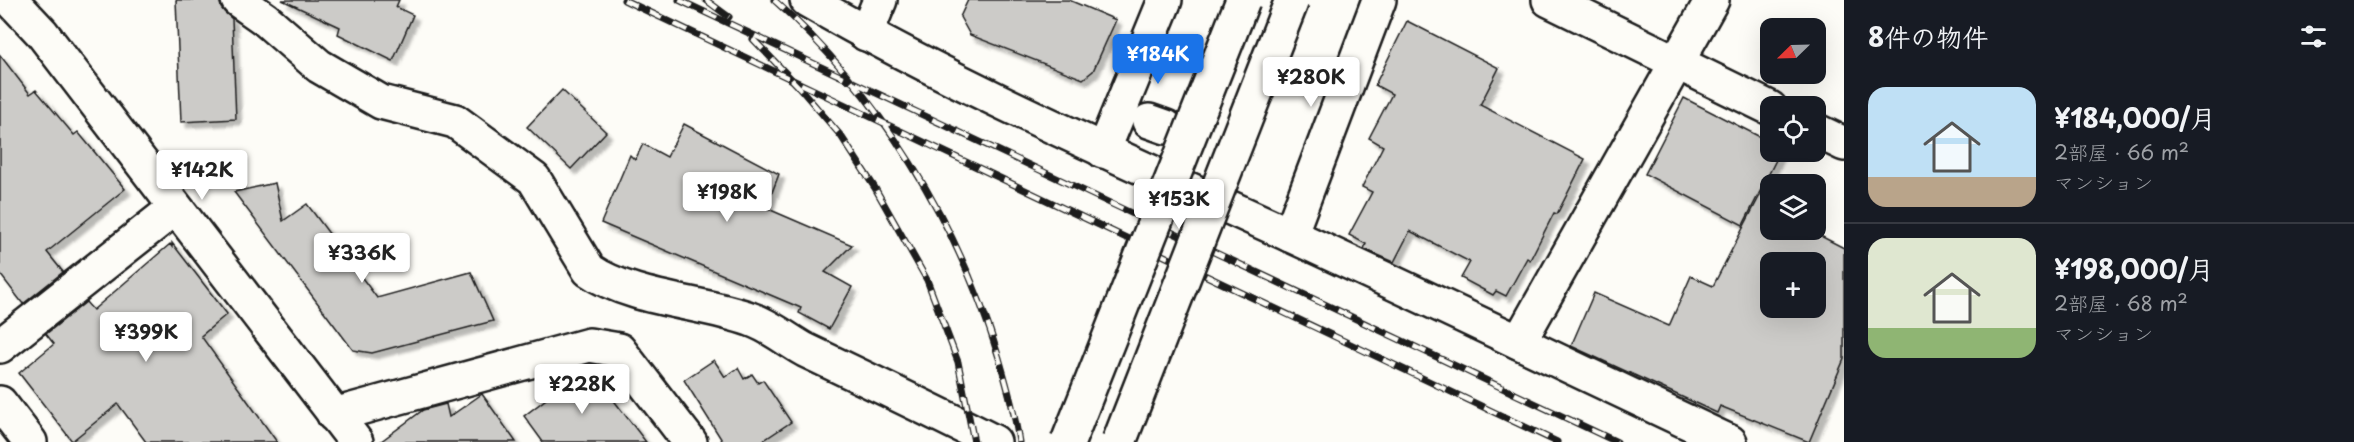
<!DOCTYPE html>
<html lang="ja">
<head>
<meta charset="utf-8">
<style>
  :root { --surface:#171b24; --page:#20242c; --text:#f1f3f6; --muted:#9ea1a6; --line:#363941; --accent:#1a73e8 }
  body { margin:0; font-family:"Playpen Sans","Klee One",sans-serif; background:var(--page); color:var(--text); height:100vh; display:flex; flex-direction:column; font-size:22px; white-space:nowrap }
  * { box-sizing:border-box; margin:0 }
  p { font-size:20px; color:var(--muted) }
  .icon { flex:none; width:33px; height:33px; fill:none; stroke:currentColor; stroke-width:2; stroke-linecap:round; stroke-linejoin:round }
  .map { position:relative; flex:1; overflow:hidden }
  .sheet { display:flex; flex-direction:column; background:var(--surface); width:510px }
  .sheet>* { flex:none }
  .needle { width:39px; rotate:247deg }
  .buttons { position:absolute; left:1760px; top:18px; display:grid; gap:12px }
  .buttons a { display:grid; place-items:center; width:66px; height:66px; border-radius:12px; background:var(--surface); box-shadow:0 6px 24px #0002; font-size:30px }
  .price { position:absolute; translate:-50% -51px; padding:0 14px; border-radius:6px; background:#fff; color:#222; font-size:20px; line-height:39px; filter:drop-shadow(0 2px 3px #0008) }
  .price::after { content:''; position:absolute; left:50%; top:36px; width:18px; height:14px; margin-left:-9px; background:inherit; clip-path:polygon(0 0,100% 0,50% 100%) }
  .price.active { background:var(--accent); color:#fff }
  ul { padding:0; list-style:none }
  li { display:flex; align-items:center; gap:18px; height:150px; padding:0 24px }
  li+li { border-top:2px solid var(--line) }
  li span { display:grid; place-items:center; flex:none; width:168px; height:120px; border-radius:18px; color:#555 }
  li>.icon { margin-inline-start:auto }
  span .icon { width:72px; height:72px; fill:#fffc; stroke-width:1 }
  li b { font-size:26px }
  h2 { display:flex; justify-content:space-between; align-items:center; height:72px; padding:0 24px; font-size:26px }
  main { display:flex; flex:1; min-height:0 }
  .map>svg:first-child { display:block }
  .building { fill:#cccbc8; stroke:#1c1c1c; stroke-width:1.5; fill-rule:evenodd; filter:url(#shadow) }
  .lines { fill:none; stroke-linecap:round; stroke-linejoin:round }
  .street-casing { stroke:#1c1c1c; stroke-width:38 }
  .street { stroke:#fdfcf7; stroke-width:33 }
  .rail-casing { stroke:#1c1c1c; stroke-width:7 }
  .rail { stroke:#fdfcf7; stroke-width:4.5; stroke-dasharray:14; stroke-linecap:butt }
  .secondary-bridge-casing { stroke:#1c1c1c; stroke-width:38; stroke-linecap:butt }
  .secondary-bridge { stroke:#fdfcf7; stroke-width:33 }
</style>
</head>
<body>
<main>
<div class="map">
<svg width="1844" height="442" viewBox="0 0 1844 442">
  <defs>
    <filter id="shadow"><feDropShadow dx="5.5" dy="5.5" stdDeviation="1.5" flood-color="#0004"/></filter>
  </defs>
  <rect width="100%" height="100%" fill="#fdfcf7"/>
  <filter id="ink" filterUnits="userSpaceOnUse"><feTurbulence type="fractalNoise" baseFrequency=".0167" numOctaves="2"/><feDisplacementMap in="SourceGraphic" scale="12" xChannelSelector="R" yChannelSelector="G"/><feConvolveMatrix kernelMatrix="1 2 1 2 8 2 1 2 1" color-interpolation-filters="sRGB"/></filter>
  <g filter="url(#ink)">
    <g class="building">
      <path d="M176 0H220L221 8 232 19 236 119 181 122Z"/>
      <path d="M282 0H399L396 7 413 15 393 61 338 34 340 27Z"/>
      <path d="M968 0H1069L1116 20 1093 71 1083 79 970 35 960 17Z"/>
      <path d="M1407 21 1499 68 1480 105 1585 159 1557 214 1554 213 1530 260 1527 258 1506 296 1496 291 1493 295 1461 278 1470 262 1410 231 1394 262 1364 249 1366 244 1349 235 1372 192 1362 187 1383 146 1369 138 1392 94 1375 85Z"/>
      <path d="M0 55 30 94 36 90 74 135 78 132 125 189 47 252 63 272 23 304 0 274Z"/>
      <path d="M562 90 606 132 571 169 527 127Z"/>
      <path d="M1684 98 1770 142V152H1780L1743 225 1645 174Z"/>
      <path d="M684 124 779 174 766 208 852 245 825 272 852 287 829 329 799 313 801 308 601 223 630 155 635 160 643 144 667 157Z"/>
      <path d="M1770 176V230H1809L1844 248V359L1809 442 1720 406 1717 413 1571 346 1594 293 1669 326 1691 276 1713 286ZM1770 262H1815V308H1770Z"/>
      <path d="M275 183 283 221 307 204 377 298 471 272 493 321 372 353 353 350 234 192Z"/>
      <path d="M172 243 227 314 201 336 277 442H146L118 404 72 441 19 373 54 344 46 334 86 302 93 310 170 244 172 247Z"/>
      <path d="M714 360 725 377 738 368 744 379 752 374 758 383 763 380 791 422 761 442H723L684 380Z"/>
      <path d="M588 367 646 442H543L524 416Z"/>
      <path d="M482 394 516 442H380L423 410 446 404 449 417Z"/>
    </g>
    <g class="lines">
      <defs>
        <g id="street">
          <path d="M11 0 42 33 356 442"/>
          <path d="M238 0 265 19 319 66 381 102 455 121 534 179 589 270C630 299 702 302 750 319 769 325 787 340 805 350 868 380 931 410 994 442"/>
          <path d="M807 0C961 89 1126 160 1288 234 1436 302 1583 373 1730 442"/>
          <path d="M1549 0 1770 108"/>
          <path d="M866 34 880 0"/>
          <path d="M1149 121 1166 127"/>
          <path d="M1815 130 1844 144"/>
          <path d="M1103 151 1165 0"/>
          <path d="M1290 235 1379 0"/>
          <path d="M1519 342 1712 0"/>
          <path d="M0 346 175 208"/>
          <path d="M0 403 30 442"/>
          <path d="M334 415 589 345 619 350 690 442"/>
        </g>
      </defs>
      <use href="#street" class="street-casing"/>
      <use href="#street" class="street"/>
      <defs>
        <g id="rail">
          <path d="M624 0 1557 442"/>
          <path d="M679 0 1617 442"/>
          <path d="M706 0 729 17"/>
          <path d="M774 0C880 94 958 223 999 358 1007 385 1015 414 1019 442"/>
          <path d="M753 39 798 86 841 136 875 188 927 280 958 362 974 442"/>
        </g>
      </defs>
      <use href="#rail" class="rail-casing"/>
      <use href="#rail" class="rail"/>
      <defs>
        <g id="secondary-bridge">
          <path d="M1068 442 1243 0"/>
          <path d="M1119 442 1292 0"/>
        </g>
      </defs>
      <use href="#secondary-bridge" class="secondary-bridge-casing"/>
      <use href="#secondary-bridge" class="secondary-bridge"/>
    </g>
  </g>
</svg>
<div class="buttons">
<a><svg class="needle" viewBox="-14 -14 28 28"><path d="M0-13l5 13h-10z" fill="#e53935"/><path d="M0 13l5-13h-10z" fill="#9ea1a6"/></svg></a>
<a><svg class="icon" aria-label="locate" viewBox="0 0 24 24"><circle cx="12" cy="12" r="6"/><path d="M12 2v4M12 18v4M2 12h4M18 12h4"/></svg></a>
<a><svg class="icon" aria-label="layers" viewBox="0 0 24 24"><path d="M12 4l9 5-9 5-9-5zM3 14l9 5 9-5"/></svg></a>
<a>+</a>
</div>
<b class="price active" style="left:1158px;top:85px">¥184K</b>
<b class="price" style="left:1311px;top:108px">¥280K</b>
<b class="price" style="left:202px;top:201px">¥142K</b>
<b class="price" style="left:727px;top:223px">¥198K</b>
<b class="price" style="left:1179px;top:230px">¥153K</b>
<b class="price" style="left:362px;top:284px">¥336K</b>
<b class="price" style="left:146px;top:363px">¥399K</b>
<b class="price" style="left:582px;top:415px">¥228K</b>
</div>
<section class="sheet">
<h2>8件の物件<svg class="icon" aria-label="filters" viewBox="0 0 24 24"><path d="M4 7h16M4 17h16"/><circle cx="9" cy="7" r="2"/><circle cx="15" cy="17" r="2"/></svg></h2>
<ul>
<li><span style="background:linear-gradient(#bfe0f5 75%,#b9a48a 0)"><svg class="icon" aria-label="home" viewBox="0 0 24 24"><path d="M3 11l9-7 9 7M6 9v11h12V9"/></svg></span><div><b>¥184,000/月</b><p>2部屋 · 66 m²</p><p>マンション</p></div></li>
<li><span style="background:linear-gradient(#dfe7d0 75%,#8fb573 0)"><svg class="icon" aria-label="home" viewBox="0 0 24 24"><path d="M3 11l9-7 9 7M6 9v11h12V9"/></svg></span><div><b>¥198,000/月</b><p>2部屋 · 68 m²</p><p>マンション</p></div></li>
</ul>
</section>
</main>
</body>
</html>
